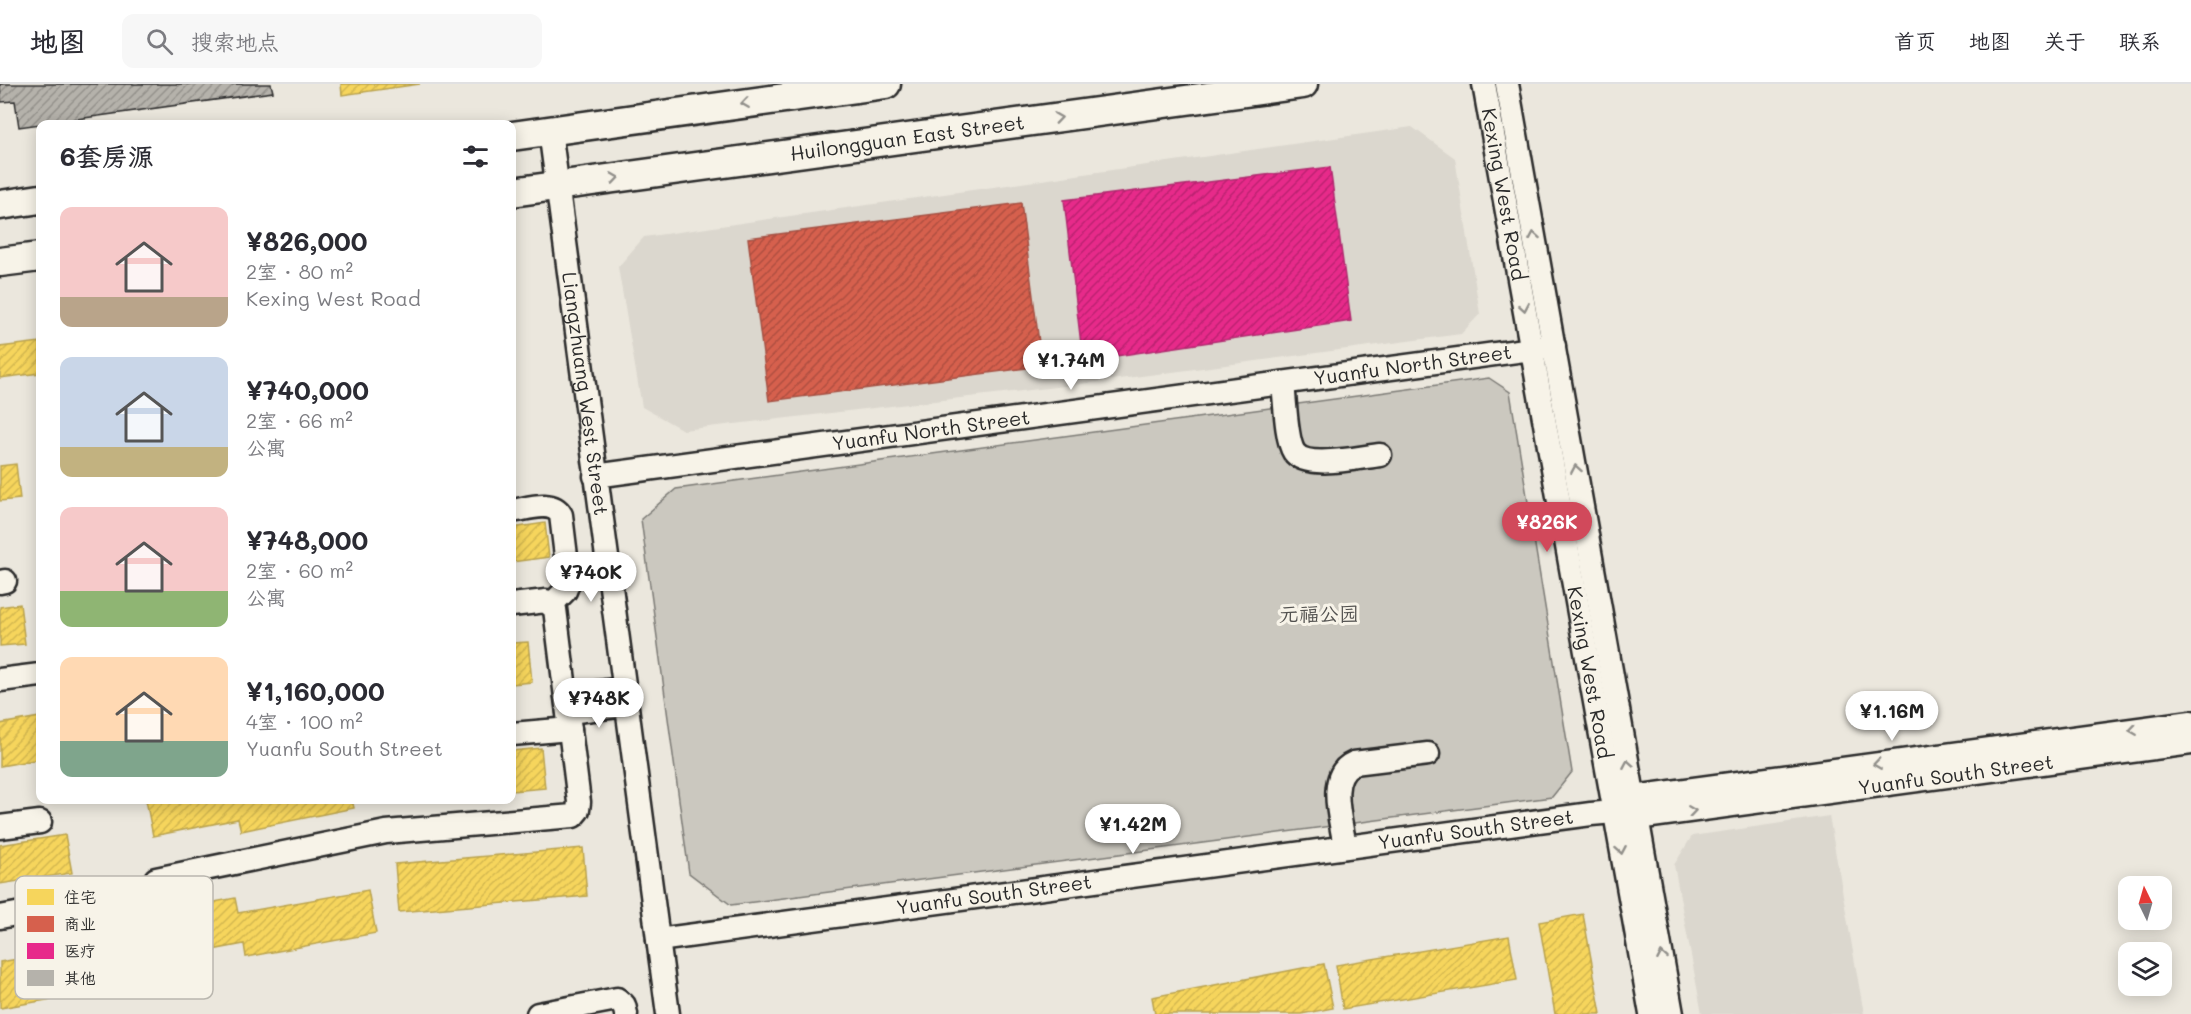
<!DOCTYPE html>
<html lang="zh">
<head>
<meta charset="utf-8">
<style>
  :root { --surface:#fff; --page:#f7f7f7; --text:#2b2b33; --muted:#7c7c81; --line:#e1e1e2; --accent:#d1495b }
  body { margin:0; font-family:Mali,"LXGW WenKai TC",sans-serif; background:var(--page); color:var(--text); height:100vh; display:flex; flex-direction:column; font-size:22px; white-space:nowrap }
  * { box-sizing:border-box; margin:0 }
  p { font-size:20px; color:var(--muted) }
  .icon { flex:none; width:33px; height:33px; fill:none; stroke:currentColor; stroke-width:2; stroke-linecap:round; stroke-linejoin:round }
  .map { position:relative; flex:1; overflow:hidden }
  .sheet { position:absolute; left:36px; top:36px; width:480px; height:684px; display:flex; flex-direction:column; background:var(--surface); border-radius:12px; box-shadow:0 3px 15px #0003 }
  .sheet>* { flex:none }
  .needle { width:39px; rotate:355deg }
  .buttons { position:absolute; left:2118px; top:792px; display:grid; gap:12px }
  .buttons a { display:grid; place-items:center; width:54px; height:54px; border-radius:12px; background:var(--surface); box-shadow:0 3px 15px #0003; font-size:30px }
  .price { position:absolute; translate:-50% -51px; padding:0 14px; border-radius:21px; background:#fff; color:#222; font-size:20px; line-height:39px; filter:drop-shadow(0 2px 3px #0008) }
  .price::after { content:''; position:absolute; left:50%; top:36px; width:18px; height:14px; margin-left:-9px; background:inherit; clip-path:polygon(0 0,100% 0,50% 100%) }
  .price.selected { background:var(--accent); color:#fff }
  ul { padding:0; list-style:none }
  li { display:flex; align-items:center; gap:18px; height:150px; padding:0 24px }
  li span { display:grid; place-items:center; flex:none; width:168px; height:120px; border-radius:12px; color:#555 }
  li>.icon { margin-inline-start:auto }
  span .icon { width:72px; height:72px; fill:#fffc; stroke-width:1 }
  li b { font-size:26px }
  h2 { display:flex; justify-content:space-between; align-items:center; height:72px; padding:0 24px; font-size:26px }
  header { display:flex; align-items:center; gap:36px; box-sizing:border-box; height:84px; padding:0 30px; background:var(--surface); border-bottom:2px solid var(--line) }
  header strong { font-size:28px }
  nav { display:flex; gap:33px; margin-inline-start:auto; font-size:21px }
  .search { width:420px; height:54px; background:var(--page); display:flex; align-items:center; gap:15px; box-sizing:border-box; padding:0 21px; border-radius:12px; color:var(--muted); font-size:22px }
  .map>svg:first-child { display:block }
  .built { fill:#dbd7ce }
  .green { fill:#cbc8bf; stroke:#7b7a75; stroke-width:1.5 }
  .homes { fill:url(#homes-hatch); stroke:#b9a24d; stroke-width:1.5 }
  .shops { fill:url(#shops-hatch); stroke:#a35043; stroke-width:1.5 }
  .health { fill:url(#health-hatch); stroke:#af2a6e; stroke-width:1.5 }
  .building { fill:url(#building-hatch); stroke:#2b2b2b; stroke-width:1.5 }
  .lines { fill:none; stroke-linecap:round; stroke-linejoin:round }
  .minor-casing { stroke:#2b2b2b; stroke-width:27 }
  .major-casing { stroke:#2b2b2b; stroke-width:33 }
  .minor { stroke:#f7f3e8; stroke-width:22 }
  .major { stroke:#f7f3e8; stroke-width:28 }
  .oneway { stroke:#918f8a }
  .labels { text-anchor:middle; stroke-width:6; stroke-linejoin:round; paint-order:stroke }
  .street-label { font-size:20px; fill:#2b2b2b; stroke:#f7f3e8 }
  .park-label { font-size:20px; fill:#535250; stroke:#f7f3e8 }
  .key { fill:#f7f3e8; stroke:#bab7af; stroke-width:1.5 }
  .key-label { font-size:16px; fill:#2b2b2b }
</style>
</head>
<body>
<header>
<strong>地图</strong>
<div class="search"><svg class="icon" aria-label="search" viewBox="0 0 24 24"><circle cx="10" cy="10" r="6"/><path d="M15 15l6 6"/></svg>搜索地点</div>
<nav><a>首页</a><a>地图</a><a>关于</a><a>联系</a></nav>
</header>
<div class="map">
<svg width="2191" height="930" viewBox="0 0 2191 930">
  <defs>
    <pattern id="homes-hatch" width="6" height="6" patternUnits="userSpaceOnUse" patternTransform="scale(1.5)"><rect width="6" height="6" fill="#f6d55c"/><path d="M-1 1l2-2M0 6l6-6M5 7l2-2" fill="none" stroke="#d3b750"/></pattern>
    <pattern id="shops-hatch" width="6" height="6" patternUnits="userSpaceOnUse" patternTransform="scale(1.5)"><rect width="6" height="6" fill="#d6604d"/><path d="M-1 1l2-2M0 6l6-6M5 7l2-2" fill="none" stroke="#ae4f40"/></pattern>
    <pattern id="health-hatch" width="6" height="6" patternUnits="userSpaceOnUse" patternTransform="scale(1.5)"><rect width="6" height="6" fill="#e7298a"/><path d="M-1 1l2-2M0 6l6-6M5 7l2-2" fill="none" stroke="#bb2371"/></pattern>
    <pattern id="building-hatch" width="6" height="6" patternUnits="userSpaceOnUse" patternTransform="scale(1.5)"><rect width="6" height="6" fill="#b5b2ab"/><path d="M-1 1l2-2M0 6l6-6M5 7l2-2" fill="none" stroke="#93918b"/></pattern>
  </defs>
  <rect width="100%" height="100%" fill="#ebe7dd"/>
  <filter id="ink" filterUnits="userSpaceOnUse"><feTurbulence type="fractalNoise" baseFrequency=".0167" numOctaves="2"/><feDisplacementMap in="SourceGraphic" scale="12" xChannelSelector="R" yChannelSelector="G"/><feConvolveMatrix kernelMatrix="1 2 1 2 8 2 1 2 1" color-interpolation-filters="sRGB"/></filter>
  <g filter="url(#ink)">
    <g class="built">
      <path d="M1412 43 1455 74 1480 230 1461 250 1073 301 683 346 642 323 618 183 644 153Z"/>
      <path d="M1829 732 1864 930H1702L1674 781 1692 752Z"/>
    </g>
    <path class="green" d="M1489 294 1510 308 1572 688 1552 713 731 821 689 789 641 435 676 405Z"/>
    <g class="homes">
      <path d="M341 0H420L342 11Z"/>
      <path d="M40 258V289L0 294V263Z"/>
      <path d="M16 380 20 415 0 417V382Z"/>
      <path d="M545 439 549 473 512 478V444Z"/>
      <path d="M20 520 25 560 0 562V523Z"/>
      <path d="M528 558 532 598 512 600V559Z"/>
      <path d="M40 633V675L0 682V640Z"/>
      <path d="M541 664 545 704 512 707V667Z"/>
      <path d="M146 716H352L354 724 241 747 238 735 153 752Z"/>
      <path d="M65 751 72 789 0 800V761Z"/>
      <path d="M583 764 587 812 399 828 395 780Z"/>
      <path d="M368 806 376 849 246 873 244 860 154 877 145 831 235 814 238 829Z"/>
      <path d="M1583 830 1601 930H1555L1539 838Z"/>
      <path d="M1509 852 1517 896 1343 925 1336 881Z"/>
      <path d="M68 867 76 911 0 924V878Z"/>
      <path d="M1324 880 1333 924 1301 930H1155L1152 913Z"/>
    </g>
    <path class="shops" d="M1021 119 1042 282 769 317 748 154Z"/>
    <path class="health" d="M1330 83 1351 237 1083 277 1064 116Z"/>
    <path class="building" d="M0 0H271L273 8 19 43 15 17 1 18Z"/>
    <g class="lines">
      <defs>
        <g id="minor">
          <path id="s1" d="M1484 0 1651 930"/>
          <path d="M1507 0 1672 930"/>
          <path id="s2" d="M550 46 668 930"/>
          <path d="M1283 299C1285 315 1286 356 1294 368 1306 386 1361 373 1380 371"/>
          <path id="s3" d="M595 392 1554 262"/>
          <path d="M512 427C527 425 552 415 561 431L569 497 565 507 552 520"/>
          <path d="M0 498 5 497"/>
          <path d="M0 596 40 591"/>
          <path d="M566 612 624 605"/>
          <path d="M568 628 626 621"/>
          <path d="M512 650 570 645"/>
          <path d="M1622 721 1634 713 2191 638"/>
          <path d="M0 743 40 738"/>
          <path d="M1345 763C1342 739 1325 691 1354 679L1428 670"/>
          <path d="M156 795 386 748 573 732 578 726 579 718 555 525 546 517 512 521"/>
          <path d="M0 833 81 818"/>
          <path id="s4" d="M658 856 1591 730 1614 728 1637 734 2191 659"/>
          <path d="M538 930 617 915 624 921 626 930"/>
        </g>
        <g id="major">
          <path d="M512 52 886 0"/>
          <path id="s5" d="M512 108 1303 0"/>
          <path d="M0 121 40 115"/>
          <path d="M0 178 40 173"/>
        </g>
      </defs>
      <use href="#minor" class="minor-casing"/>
      <use href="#major" class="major-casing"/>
      <use href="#minor" class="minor"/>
      <use href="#major" class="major"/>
    </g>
    <defs><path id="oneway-chevron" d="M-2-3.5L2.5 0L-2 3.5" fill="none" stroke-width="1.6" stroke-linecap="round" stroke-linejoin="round" transform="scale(1.5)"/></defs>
    <g class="oneway">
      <use href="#oneway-chevron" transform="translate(745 19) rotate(172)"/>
      <use href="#oneway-chevron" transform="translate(1058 34) rotate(-8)"/>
      <use href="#oneway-chevron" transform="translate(615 94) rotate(-8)"/>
      <use href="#oneway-chevron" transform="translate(1534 152) rotate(-100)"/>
      <use href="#oneway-chevron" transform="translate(1524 223) rotate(80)"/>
      <use href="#oneway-chevron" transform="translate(1576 385) rotate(-100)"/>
      <use href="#oneway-chevron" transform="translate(2133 646) rotate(172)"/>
      <use href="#oneway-chevron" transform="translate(1628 680) rotate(-100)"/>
      <use href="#oneway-chevron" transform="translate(1877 680) rotate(172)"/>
      <use href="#oneway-chevron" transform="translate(1692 727) rotate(-8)"/>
      <use href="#oneway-chevron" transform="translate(1621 766) rotate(80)"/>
      <use href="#oneway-chevron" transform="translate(1662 872) rotate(-100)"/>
    </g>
  </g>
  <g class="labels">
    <g class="street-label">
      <text dy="7" stroke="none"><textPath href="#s5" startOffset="399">Huilongguan East Street</textPath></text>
      <text dy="7" stroke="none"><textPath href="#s1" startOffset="112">Kexing West Road</textPath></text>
      <text dy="7" stroke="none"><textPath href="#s3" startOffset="825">Yuanfu North Street</textPath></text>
      <text dy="7" stroke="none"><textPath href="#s2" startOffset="266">Liangzhuang West Street</textPath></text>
      <text dy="7" stroke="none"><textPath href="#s3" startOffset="339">Yuanfu North Street</textPath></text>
      <text dy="7" stroke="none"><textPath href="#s1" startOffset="598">Kexing West Road</textPath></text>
      <text dy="7" stroke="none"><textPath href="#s4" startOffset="1310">Yuanfu South Street</textPath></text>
      <text dy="7" stroke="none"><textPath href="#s4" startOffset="825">Yuanfu South Street</textPath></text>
      <text dy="7" stroke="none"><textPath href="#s4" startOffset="339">Yuanfu South Street</textPath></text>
    </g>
    <g class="park-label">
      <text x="1319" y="537">元福公园</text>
    </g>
  </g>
  <rect x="15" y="792" width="198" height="123" rx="9" class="key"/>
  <rect x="27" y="805" width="27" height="16" fill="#f6d55c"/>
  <rect x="27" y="832" width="27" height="16" fill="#d6604d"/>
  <rect x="27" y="859" width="27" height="16" fill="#e7298a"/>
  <rect x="27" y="886" width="27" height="16" fill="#b5b2ab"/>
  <g class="key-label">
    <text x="64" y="819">住宅</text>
    <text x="64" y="846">商业</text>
    <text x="64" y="873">医疗</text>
    <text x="64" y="900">其他</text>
  </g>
</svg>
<div class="buttons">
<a><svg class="needle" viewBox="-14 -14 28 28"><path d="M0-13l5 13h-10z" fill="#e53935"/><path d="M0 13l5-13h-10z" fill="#7c7c81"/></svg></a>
<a><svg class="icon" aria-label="layers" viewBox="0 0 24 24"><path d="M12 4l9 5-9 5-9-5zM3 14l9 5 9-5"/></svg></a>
</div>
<b class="price" style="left:1071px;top:307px">¥1.74M</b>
<b class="price selected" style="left:1547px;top:469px">¥826K</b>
<b class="price" style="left:591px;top:519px">¥740K</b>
<b class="price" style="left:599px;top:645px">¥748K</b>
<b class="price" style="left:1892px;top:658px">¥1.16M</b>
<b class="price" style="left:1133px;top:771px">¥1.42M</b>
<section class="sheet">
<h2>6套房源<svg class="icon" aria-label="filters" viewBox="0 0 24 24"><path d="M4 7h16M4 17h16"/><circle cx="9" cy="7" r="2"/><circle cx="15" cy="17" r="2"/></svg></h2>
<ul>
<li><span style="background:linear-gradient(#f6c9c9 75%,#b9a48a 0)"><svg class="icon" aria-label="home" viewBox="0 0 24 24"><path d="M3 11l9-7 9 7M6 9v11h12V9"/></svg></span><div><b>¥826,000</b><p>2室 · 80 m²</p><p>Kexing West Road</p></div></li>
<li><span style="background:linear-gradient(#c9d6e8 75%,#c2b280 0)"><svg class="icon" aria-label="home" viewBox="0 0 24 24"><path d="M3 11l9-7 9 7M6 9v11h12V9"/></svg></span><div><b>¥740,000</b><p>2室 · 66 m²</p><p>公寓</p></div></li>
<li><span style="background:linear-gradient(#f6c9c9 70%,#8fb573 0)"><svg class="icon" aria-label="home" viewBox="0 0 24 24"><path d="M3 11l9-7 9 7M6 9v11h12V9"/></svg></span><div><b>¥748,000</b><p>2室 · 60 m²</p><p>公寓</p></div></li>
<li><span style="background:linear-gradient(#ffd9b3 70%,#7fa58c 0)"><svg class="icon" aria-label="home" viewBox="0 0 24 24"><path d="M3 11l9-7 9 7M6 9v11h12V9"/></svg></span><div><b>¥1,160,000</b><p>4室 · 100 m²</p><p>Yuanfu South Street</p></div></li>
</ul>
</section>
</div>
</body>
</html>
